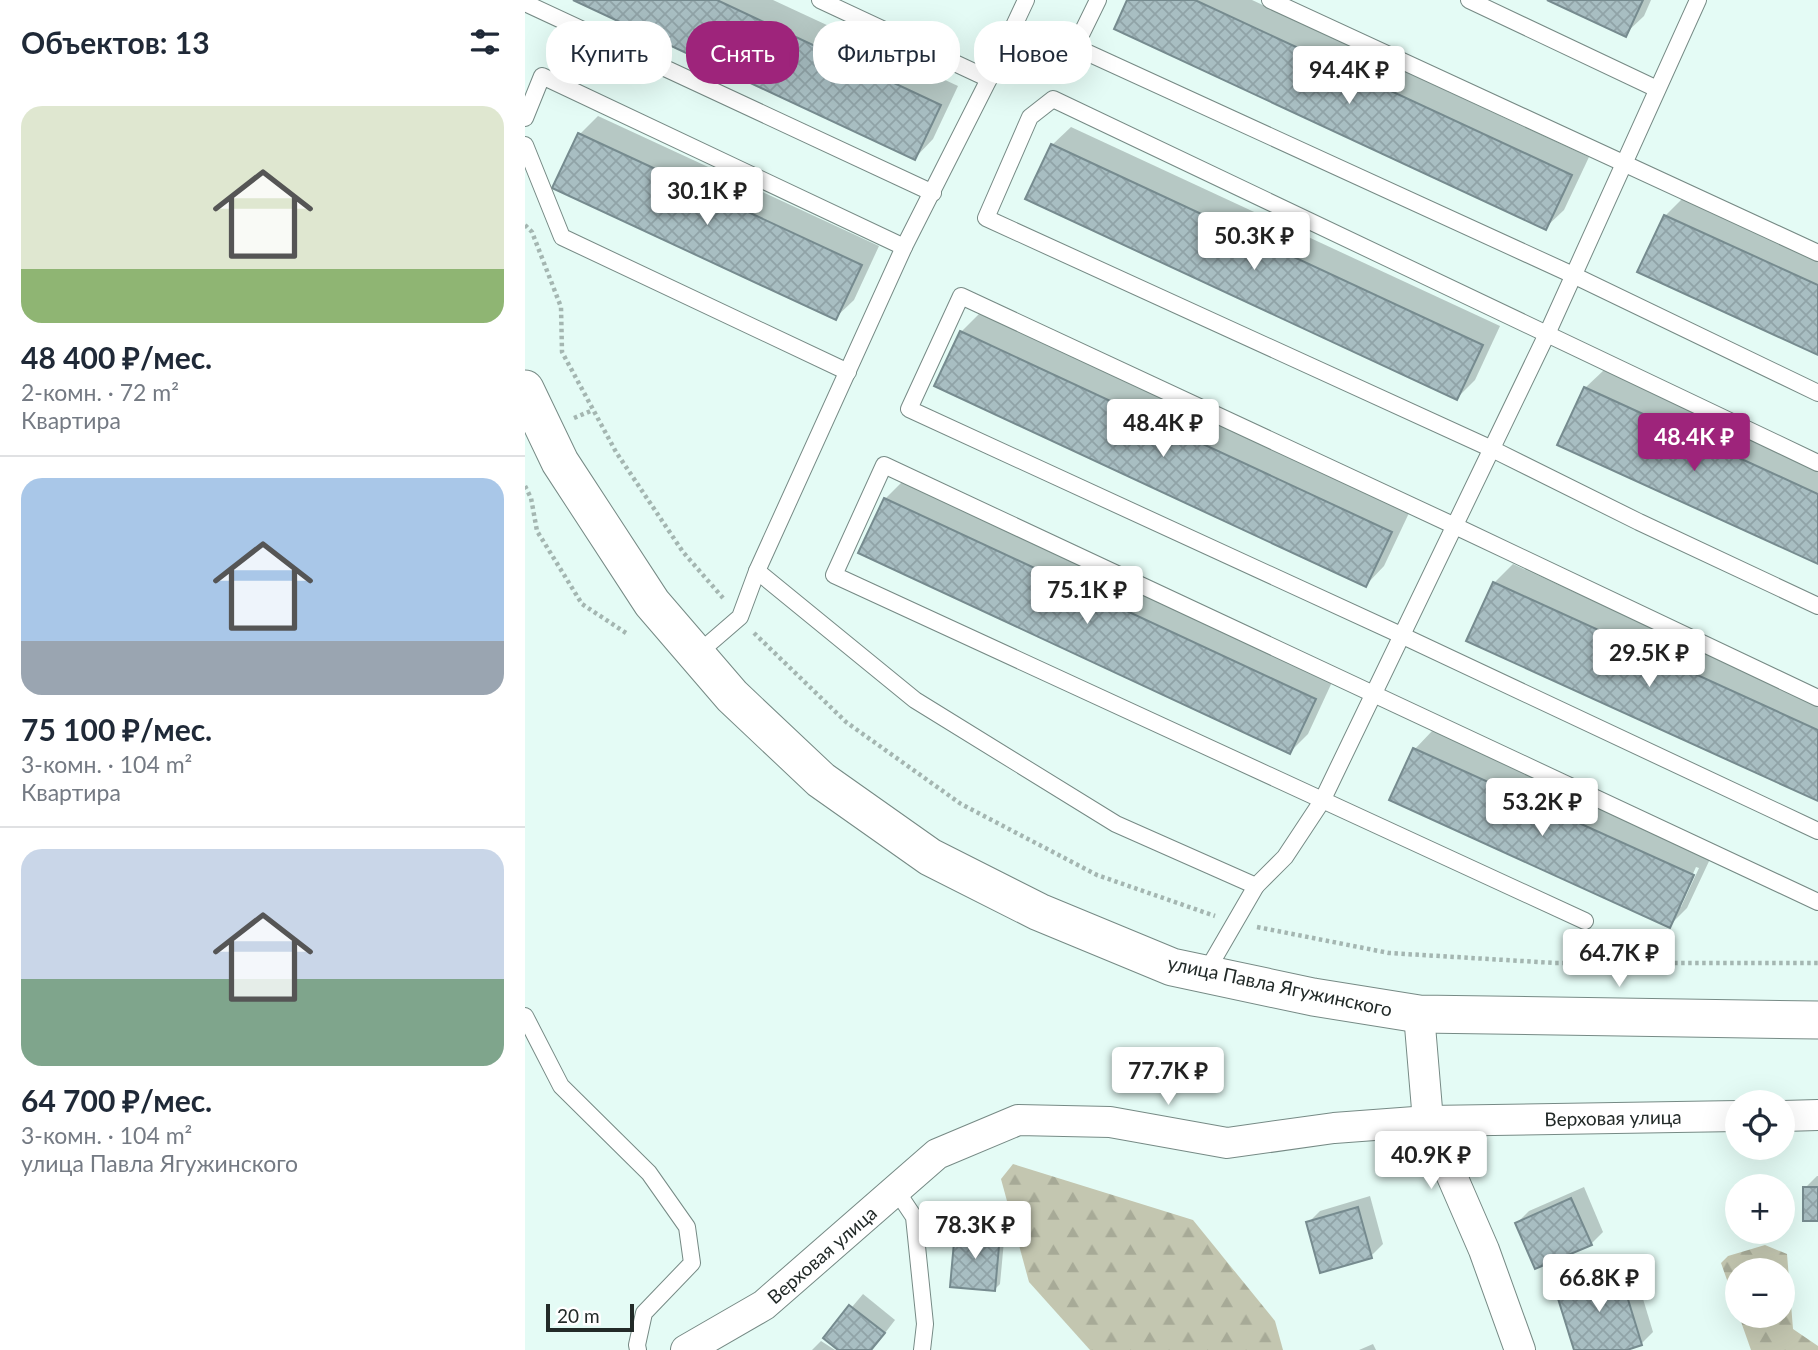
<!DOCTYPE html>
<html lang="ru">
<head>
<meta charset="utf-8">
<style>
  :root { --surface:#fff; --page:#f6f6f7; --text:#1f2937; --muted:#747a83; --line:#e0e1e3; --accent:#9e247b }
  body { margin:0; font-family:Lato,sans-serif; background:var(--page); color:var(--text); height:100vh; display:flex; flex-direction:column; font-size:26px; white-space:nowrap }
  * { box-sizing:border-box; margin:0 }
  p { font-size:23px; color:var(--muted) }
  .icon { flex:none; width:38px; height:38px; fill:none; stroke:currentColor; stroke-width:2; stroke-linecap:round; stroke-linejoin:round }
  .map { position:relative; flex:1; overflow:hidden }
  .sheet { display:flex; flex-direction:column; background:var(--surface); width:525px }
  .sheet>* { flex:none }
  .top-card { position:absolute; left:21px; top:21px; width:665px; height:63px; display:flex; gap:14px }
  .fabs { position:absolute; left:1200px; top:1090px; display:grid; gap:14px }
  .fabs a { display:grid; place-items:center; width:70px; height:70px; border-radius:50%; background:var(--surface); box-shadow:0 7px 28px #0002; font-size:35px }
  .scale { position:absolute; left:21px; bottom:18px; width:88px; box-sizing:border-box; padding-left:7px; border:4px solid #222a28; border-top:0; font-size:19px; line-height:24px; white-space:nowrap; color:#222a28; -webkit-text-stroke:5px #fff; paint-order:stroke }
  .price { position:absolute; translate:-50% -60px; padding:0 16px; border-radius:7px; background:#fff; color:#222; font-size:23px; line-height:46px; filter:drop-shadow(0 2px 4px #0008) }
  .price::after { content:''; position:absolute; left:50%; top:42px; width:21px; height:16px; margin-left:-10px; background:inherit; clip-path:polygon(0 0,100% 0,50% 100%) }
  .price.current { background:var(--accent); color:#fff }
  ul { padding:0; list-style:none }
  li { display:grid; align-content:center; gap:14px; height:371px; padding:0 21px }
  li+li { border-top:2px solid var(--line) }
  li span { display:grid; place-items:center; height:217px; border-radius:21px; color:#555 }
  li>.icon { margin-inline-start:auto }
  span .icon { width:126px; height:126px; fill:#fffc; stroke-width:1 }
  li b { font-size:30px }
  h2 { display:flex; justify-content:space-between; align-items:center; height:84px; padding:0 21px; font-size:30px }
  .tag { padding:0 24px; border-radius:28px; background:var(--surface); box-shadow:0 7px 28px #0002; font-size:24px; line-height:63px }
  .tag.current { background:var(--accent); color:#fff }
  main { display:flex; flex:1; min-height:0 }
  .map>svg:first-child { display:block }
  .forest { fill:url(#forest-firs) }
  .shadow { fill:#0003; fill-rule:evenodd }
  .building { fill:url(#building-cross-hatch); stroke:#768b8f; stroke-width:2 }
  .lines { fill:none; stroke-linecap:round; stroke-linejoin:round }
  .service-casing { stroke:#768a85; stroke-width:18 }
  .minor-casing { stroke:#768a85; stroke-width:32 }
  .tertiary-casing { stroke:#768a85; stroke-width:39 }
  .path { stroke:#a4b6b1; stroke-width:4.5; stroke-dasharray:3.5 3.5; stroke-linecap:butt }
  .service { stroke:#fff; stroke-width:16 }
  .minor { stroke:#fff; stroke-width:30 }
  .tertiary { stroke:#fff; stroke-width:37 }
  .labels { text-anchor:middle; stroke-width:5; stroke-linejoin:round; paint-order:stroke }
  .street-label { font-size:19px; fill:#222a28; stroke:#fff }
</style>
</head>
<body>
<main>
<section class="sheet">
<h2>Объектов: 13<svg class="icon" aria-label="filters" viewBox="0 0 24 24"><path d="M4 7h16M4 17h16"/><circle cx="9" cy="7" r="2"/><circle cx="15" cy="17" r="2"/></svg></h2>
<ul>
<li><span style="background:linear-gradient(#dfe7d0 75%,#8fb573 0)"><svg class="icon" aria-label="home" viewBox="0 0 24 24"><path d="M3 11l9-7 9 7M6 9v11h12V9"/></svg></span><div><b>48 400 ₽/мес.</b><p>2-комн. · 72 m²</p><p>Квартира</p></div></li>
<li><span style="background:linear-gradient(#a9c7e8 75%,#9aa5b1 0)"><svg class="icon" aria-label="home" viewBox="0 0 24 24"><path d="M3 11l9-7 9 7M6 9v11h12V9"/></svg></span><div><b>75 100 ₽/мес.</b><p>3-комн. · 104 m²</p><p>Квартира</p></div></li>
<li><span style="background:linear-gradient(#c9d6e8 60%,#7fa58c 0)"><svg class="icon" aria-label="home" viewBox="0 0 24 24"><path d="M3 11l9-7 9 7M6 9v11h12V9"/></svg></span><div><b>64 700 ₽/мес.</b><p>3-комн. · 104 m²</p><p>улица Павла Ягужинского</p></div></li>
</ul>
</section>
<div class="map">
<svg width="1293" height="1350" viewBox="0 0 1293 1350">
  <defs>
    <pattern id="forest-firs" width="22" height="20" patternUnits="userSpaceOnUse" patternTransform="scale(1.75)"><rect width="22" height="20" fill="#c3c6b0"/><path d="M5 1l3.5 6h-7zM16 11l3.5 6h-7z" fill="#a7aa97"/></pattern>
    <pattern id="building-cross-hatch" width="8" height="8" patternUnits="userSpaceOnUse" patternTransform="scale(1.75)"><rect width="8" height="8" fill="#a8bec2"/><path d="M0 0l8 8M0 8l8-8" fill="none" stroke="#90a3a7"/></pattern>
  </defs>
  <rect width="100%" height="100%" fill="#e4fbf5"/>
  <g class="forest">
    <path d="M488 1164 668 1220 750 1321 758 1350H565L504 1282 476 1179Z"/>
    <path d="M1240 1245 1262 1254 1268 1329 1293 1346V1350H1226L1214 1316H1258V1270H1213V1311L1196 1263 1203 1256Z"/>
  </g>
  <g class="shadow">
    <path d="M52 0H248L433 86 408 139 390 158Z"/>
    <path d="M604 0H727L1064 157 1039 210 1020 228Z"/>
    <path d="M1026 0H1126L1119 16 1100 34Z"/>
    <path d="M73 116 354 246 329 300 310 318 55 134Z"/>
    <path d="M546 127 975 326 950 380 932 398 527 145Z"/>
    <path d="M1159 197 1293 259V353L1140 216Z"/>
    <path d="M455 313 884 513 859 566 841 585 411 385 436 332Z"/>
    <path d="M1079 370 1293 468V562L1060 388Z"/>
    <path d="M378 481 808 680 783 734 765 752 360 499Z"/>
    <path d="M988 564 1293 704V799L943 640 969 583Z"/>
    <path d="M908 730 1186 857 1162 908 1144 926 866 799 890 749ZM1171 867 1174 868 1156 907H1153Z"/>
    <path d="M1292 1176H1293V1219L1280 1188Z"/>
    <path d="M1059 1187 1078 1232 1066 1244 992 1223 1004 1211Z"/>
    <path d="M845 1196 858 1244 846 1256 783 1223 795 1211Z"/>
    <path d="M438 1226 480 1230 475 1284 469 1290 432 1232Z"/>
    <path d="M1106 1259 1128 1332 1116 1344 1096 1350H1050L1032 1290 1044 1278Z"/>
    <path d="M338 1294 370 1320 347 1350H316L301 1338Z"/>
    <path d="M296 1341 310 1350H287Z"/>
    <path d="M848 1344 851 1350H834Z"/>
  </g>
  <g class="building">
    <path d="M48 0H192L416 105 390 160Z"/>
    <path d="M602 0H670L1047 175 1021 230 589 29Z"/>
    <path d="M1022 0H1118L1101 37Z"/>
    <path d="M53 133 337 265 311 320 27 188Z"/>
    <path d="M526 144 958 345 932 400 500 199Z"/>
    <path d="M1139 215 1293 285V355L1112 272Z"/>
    <path d="M435 331 867 532 841 587 409 386Z"/>
    <path d="M1059 387 1293 494V564L1032 445Z"/>
    <path d="M359 498 791 699 765 754 333 553Z"/>
    <path d="M968 582 1293 730V801L941 641Z"/>
    <path d="M888 748 1169 875 1145 928 864 800Z"/>
    <rect x="1278" y="1187" width="15" height="34"/>
    <path d="M1046 1198 1067 1245 1010 1269 990 1223Z"/>
    <path d="M833 1207 847 1258 795 1273 781 1222Z"/>
    <path d="M430 1231 475 1235 470 1291 425 1287Z"/>
    <path d="M1094 1270 1117 1345 1102 1350H1049L1030 1289Z"/>
    <path d="M324 1305 360 1333 346 1350H313L298 1338Z"/>
  </g>
  <g class="lines">
    <defs>
      <g id="service">
        <path d="M295 0 464 79"/>
        <path d="M573 0 550 47 1048 275 1293 393"/>
        <path d="M745 0 1293 253"/>
        <path d="M944 0 1132 89"/>
        <path d="M0 3 408 193"/>
        <path d="M0 118 17 76 379 247"/>
        <path d="M0 145 37 237 323 372"/>
        <path d="M1293 463 528 99 505 117 461 218 967 449 1114 522 1293 606"/>
        <path d="M232 571 390 700 591 824 731 886 760 857 797 801 1022 334 1173 0"/>
        <path d="M171 655 215 617 232 571 379 247 464 79 501 0"/>
        <path d="M1293 698 930 526 436 296 384 409 878 636 1293 831"/>
        <path d="M1060 921 309 575 359 465 1293 902"/>
        <path d="M680 974 731 886"/>
        <path d="M0 1016 36 1086 124 1173 162 1227 167 1263 119 1313 112 1345 113 1350"/>
        <path d="M371 1190 389 1217 400 1324 397 1350"/>
      </g>
      <g id="minor">
        <path d="M894 1014 903 1121 959 1250 995 1350"/>
        <path d="M1258 1116 1293 1115"/>
        <path d="M161 1350 239 1305 412 1154 493 1120 585 1122 702 1143 809 1128 903 1121 1213 1116"/>
      </g>
      <path id="tertiary" d="M0 389 35 462 127 603 207 696 296 780 405 857 514 912 647 967 788 997 894 1014 1293 1020"/>
    </defs>
    <use href="#service" class="service-casing"/>
    <use href="#minor" class="minor-casing"/>
    <use href="#tertiary" class="tertiary-casing"/>
    <g class="path">
      <path d="M0 225 7 232 36 307 37 352 91 452 158 552 198 598"/>
      <path d="M49 418 68 410"/>
      <path d="M0 486 6 498 12 531 57 604 101 633"/>
      <path d="M229 633 321 722 436 804 572 875 690 916"/>
      <path d="M732 927 864 953 1030 963H1293"/>
    </g>
    <use href="#service" class="service"/>
    <use href="#minor" class="minor"/>
    <use href="#tertiary" class="tertiary"/>
  </g>
  <g class="labels">
    <g class="street-label">
      <text transform="translate(755 986) rotate(12)" y="7">улица Павла Ягужинского</text>
      <text transform="translate(1088 1118) rotate(-1)" y="7">Верховая улица</text>
      <text transform="translate(297 1255) rotate(-41)" y="7">Верховая улица</text>
    </g>
  </g>
</svg>
<div class="fabs">
<a><svg class="icon" aria-label="locate" viewBox="0 0 24 24"><circle cx="12" cy="12" r="6"/><path d="M12 2v4M12 18v4M2 12h4M18 12h4"/></svg></a>
<a>+</a>
<a>−</a>
</div>
<div class="scale">20 m</div>
<b class="price" style="left:824px;top:106px">94.4K ₽</b>
<b class="price" style="left:182px;top:227px">30.1K ₽</b>
<b class="price" style="left:729px;top:272px">50.3K ₽</b>
<b class="price" style="left:638px;top:459px">48.4K ₽</b>
<b class="price current" style="left:1169px;top:473px">48.4K ₽</b>
<b class="price" style="left:562px;top:626px">75.1K ₽</b>
<b class="price" style="left:1124px;top:689px">29.5K ₽</b>
<b class="price" style="left:1017px;top:838px">53.2K ₽</b>
<b class="price" style="left:1094px;top:989px">64.7K ₽</b>
<b class="price" style="left:643px;top:1107px">77.7K ₽</b>
<b class="price" style="left:906px;top:1191px">40.9K ₽</b>
<b class="price" style="left:450px;top:1261px">78.3K ₽</b>
<b class="price" style="left:1074px;top:1314px">66.8K ₽</b>
<div class="top-card">
<a class="tag">Купить</a>
<a class="tag current">Снять</a>
<a class="tag">Фильтры</a>
<a class="tag">Новое</a>
</div>
</div>
</main>
</body>
</html>
